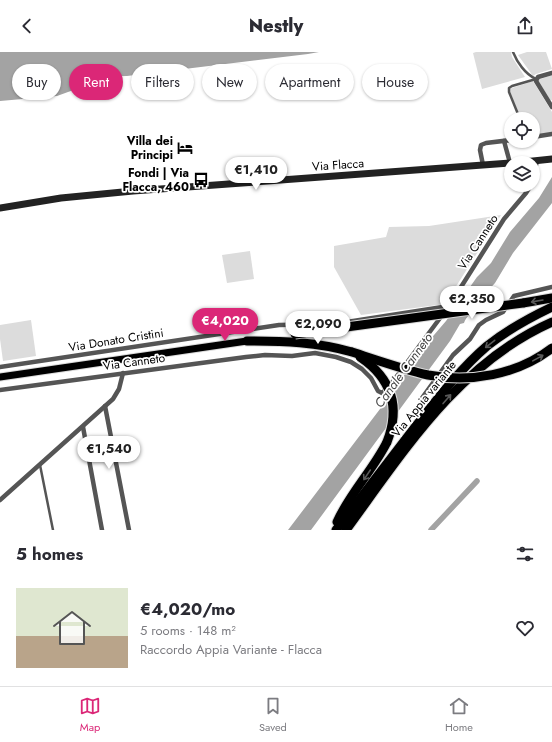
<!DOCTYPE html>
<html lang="en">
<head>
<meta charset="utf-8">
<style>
  :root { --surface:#fff; --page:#f2f2f3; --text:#2b2b33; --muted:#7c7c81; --line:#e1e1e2; --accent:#db2777 }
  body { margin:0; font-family:Jost,sans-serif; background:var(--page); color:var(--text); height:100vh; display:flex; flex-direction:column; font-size:15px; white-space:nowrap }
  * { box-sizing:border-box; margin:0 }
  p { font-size:13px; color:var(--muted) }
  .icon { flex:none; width:22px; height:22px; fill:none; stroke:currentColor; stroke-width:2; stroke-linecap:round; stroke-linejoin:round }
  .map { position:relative; height:478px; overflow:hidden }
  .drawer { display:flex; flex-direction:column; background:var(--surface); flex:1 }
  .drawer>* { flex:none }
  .top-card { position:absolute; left:12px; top:12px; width:528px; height:36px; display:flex; gap:8px }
  .fabs { position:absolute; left:504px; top:60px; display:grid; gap:8px }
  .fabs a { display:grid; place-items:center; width:36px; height:36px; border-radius:50%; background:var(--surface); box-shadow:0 1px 3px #0004; font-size:20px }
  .price { position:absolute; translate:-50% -34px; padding:0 9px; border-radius:14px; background:#fff; color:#222; font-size:13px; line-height:26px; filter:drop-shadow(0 1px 2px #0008) }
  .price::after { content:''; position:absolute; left:50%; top:24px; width:12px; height:9px; margin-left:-6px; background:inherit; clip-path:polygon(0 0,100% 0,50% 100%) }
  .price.on { background:var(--accent); color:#fff }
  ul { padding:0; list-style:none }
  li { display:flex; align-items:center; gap:12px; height:100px; padding:0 16px }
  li+li { border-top:1px solid var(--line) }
  li span { display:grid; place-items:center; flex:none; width:112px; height:80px; border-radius:0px; color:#555 }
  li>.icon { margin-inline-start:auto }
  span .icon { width:48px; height:48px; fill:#fffc; stroke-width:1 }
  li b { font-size:17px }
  h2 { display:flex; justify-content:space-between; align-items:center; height:48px; padding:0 16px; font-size:17px }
  .tag { padding:0 14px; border-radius:18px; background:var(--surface); box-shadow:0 1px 3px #0004; font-size:14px; line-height:36px }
  .tag.on { background:var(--accent); color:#fff }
  header { display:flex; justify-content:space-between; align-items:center; height:52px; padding:0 16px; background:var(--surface); font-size:18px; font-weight:800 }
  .menu { display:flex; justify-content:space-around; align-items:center; height:56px; border-top:1px solid var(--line); background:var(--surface); font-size:11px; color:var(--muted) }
  .menu a { display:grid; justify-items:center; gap:2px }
  .menu .on { color:var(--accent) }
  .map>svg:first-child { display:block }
  .green { fill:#dcdcdc }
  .water { fill:#a3a3a3 }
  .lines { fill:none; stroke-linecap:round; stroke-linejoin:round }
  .canal { stroke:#a3a3a3; stroke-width:5.5 }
  .primary-casing { stroke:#dbdbdb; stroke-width:9 }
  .highway-casing { stroke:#dbdbdb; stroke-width:11 }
  .lane { stroke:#555; stroke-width:2.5 }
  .street { stroke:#555; stroke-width:4.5 }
  .secondary { stroke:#222; stroke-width:7 }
  .primary { stroke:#000; stroke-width:7 }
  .highway { stroke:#000; stroke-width:9 }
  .highway-bridge-casing { stroke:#dbdbdb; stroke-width:11; stroke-linecap:butt }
  .highway-bridge { stroke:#000; stroke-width:9 }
  .oneway { stroke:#595959 }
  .labels { text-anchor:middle; stroke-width:3.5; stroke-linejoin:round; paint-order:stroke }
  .poi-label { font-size:12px; font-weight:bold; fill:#000; stroke:#fff; text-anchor:end }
  .street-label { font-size:12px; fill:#000; stroke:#fff }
  .water-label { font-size:13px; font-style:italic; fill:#444; stroke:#fff }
</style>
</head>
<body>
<header><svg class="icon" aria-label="back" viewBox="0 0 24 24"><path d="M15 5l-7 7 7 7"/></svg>Nestly<svg class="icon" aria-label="share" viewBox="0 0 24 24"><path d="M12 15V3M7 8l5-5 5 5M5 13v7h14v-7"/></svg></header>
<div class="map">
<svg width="552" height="478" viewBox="0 0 552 478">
  <rect width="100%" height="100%" fill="#fff"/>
  <g class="green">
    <path d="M476 0H511L512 5 525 25 482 37 473 1Z"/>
    <path d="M527 0H546L552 17 536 22 533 24 518 3Z"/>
    <path d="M552 23V48H550L538 28Z"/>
    <path d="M533 29 552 60V81L533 84V67H521L509 37Z"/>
    <path d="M501 163 445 252 361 263 334 215V194L386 185 389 175 429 174Z"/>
    <path d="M250 199 254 227 227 231 222 203Z"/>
    <path d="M31 268 36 304 3 309 0 287V273Z"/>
  </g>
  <g class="water">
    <path d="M0 0H319L308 2 127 24 90 25 81 21 75 27 76 35 79 36 57 44 0 49Z"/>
    <path d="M552 125V151L513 201 495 231 475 253C474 260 466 264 464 271L460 272 450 289 311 478H288L380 357 428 290 446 269 477 225 491 211 510 180 539 146Z"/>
  </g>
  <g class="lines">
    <path class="canal" d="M431 478 477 429"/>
    <defs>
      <path id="primary" d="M0 325 247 289"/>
      <g id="highway">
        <path d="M523 251 552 246"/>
        <path d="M247 289C283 289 317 290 352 300"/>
        <path d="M337 470C350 441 373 418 387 390"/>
        <path d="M336 478C361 445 387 412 412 379 436 349 458 319 487 294 507 278 529 266 552 255"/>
        <path d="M346 478C404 399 459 311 552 270"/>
      </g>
    </defs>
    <use href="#primary" class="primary-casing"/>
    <use href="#highway" class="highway-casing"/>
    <g class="lane">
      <path d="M513 0C517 10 525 22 536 27"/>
      <path d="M520 67 509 40V36L512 34 536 27"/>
      <path d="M40 413 53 478"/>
    </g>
    <g class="street">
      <path d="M552 21 538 25 536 29 552 55"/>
      <path d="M533 85 552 82"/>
      <path d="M504 89 510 111"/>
      <path d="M483 113 480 98 481 93 486 91 511 88"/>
      <path d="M533 125 537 109"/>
      <path d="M0 315 279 273 334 272 449 254"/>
      <path d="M0 338 246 305 265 303 292 304 315 301 336 305 351 310 362 317 371 326 378 339 382 341 391 332 449 254 504 167 526 141 531 133"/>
      <path d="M422 346 453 303 470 287 479 273 486 268 503 260 514 244 552 235"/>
      <path d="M105 354 129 478"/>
      <path d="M83 375 102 478"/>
      <path d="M0 448 113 347 119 337 123 321"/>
    </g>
    <g class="secondary">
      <path d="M514 111 552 107"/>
      <path d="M0 156 61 146 133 139 511 111"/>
    </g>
    <use href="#primary" class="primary"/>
    <use href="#highway" class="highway"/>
    <defs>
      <g id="highway-bridge">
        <path d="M295 282 523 251"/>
        <path d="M352 300C377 308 402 317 428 323 470 331 517 323 552 296"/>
        <path d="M360 305C391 326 401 354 387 390"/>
      </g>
    </defs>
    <use href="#highway-bridge" class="highway-bridge-casing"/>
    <use href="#highway-bridge" class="highway-bridge"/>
  </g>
  <defs><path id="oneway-shaft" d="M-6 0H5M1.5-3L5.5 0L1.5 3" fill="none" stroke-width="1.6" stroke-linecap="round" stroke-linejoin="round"/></defs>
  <g class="oneway">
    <use href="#oneway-shaft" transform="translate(537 249) rotate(170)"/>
    <use href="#oneway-shaft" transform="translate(490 292) rotate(142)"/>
    <use href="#oneway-shaft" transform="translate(538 306) rotate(-29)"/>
    <use href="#oneway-shaft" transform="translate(447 347) rotate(-49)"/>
    <use href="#oneway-shaft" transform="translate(367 423) rotate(124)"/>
  </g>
  <defs>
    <symbol id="hotel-bare" viewBox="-9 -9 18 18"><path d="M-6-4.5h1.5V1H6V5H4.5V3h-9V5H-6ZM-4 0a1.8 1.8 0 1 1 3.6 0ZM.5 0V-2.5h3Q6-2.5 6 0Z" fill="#000" stroke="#fff" stroke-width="2.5" paint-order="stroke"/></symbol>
    <symbol id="bus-bare" viewBox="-9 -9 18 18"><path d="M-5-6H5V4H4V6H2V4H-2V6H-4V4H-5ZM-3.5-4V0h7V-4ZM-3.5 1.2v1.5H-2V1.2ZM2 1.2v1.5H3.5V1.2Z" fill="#000" stroke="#fff" stroke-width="2.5" paint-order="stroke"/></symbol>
  </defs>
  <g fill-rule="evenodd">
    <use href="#hotel-bare" x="174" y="85" width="22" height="22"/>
    <use href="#bus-bare" x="190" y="117" width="22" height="22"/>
  </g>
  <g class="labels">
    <g class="poi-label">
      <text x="173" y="93">Villa dei<tspan x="173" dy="14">Principi</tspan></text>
      <text x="189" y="125">Fondi | Via<tspan x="189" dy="14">Flacca, 460</tspan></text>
    </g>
    <g class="street-label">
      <text transform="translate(338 113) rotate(-4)" y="4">Via Flacca</text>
      <text transform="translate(478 190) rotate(-57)" y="4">Via Canneto</text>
      <text transform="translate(116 288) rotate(-9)" y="4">Via Donato Cristini</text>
      <text transform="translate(134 310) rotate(-8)" y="4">Via Canneto</text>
      <text transform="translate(424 347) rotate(-51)" y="4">Via Appia variante</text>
    </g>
    <g class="water-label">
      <text transform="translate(403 318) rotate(-54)" y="5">Canale Canneto</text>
    </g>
  </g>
</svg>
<div class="fabs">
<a><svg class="icon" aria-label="locate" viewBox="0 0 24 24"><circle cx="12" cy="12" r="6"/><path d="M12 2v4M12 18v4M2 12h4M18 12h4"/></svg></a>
<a><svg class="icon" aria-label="layers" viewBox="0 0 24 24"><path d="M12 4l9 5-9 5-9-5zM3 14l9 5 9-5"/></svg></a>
</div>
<b class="price" style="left:256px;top:139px">€1,410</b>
<b class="price" style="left:472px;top:268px">€2,350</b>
<b class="price on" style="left:225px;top:290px">€4,020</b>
<b class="price" style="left:318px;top:293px">€2,090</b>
<b class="price" style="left:109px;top:418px">€1,540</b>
<div class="top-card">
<a class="tag">Buy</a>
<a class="tag on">Rent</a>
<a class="tag">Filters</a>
<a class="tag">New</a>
<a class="tag">Apartment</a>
<a class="tag">House</a>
</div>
</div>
<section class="drawer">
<h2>5 homes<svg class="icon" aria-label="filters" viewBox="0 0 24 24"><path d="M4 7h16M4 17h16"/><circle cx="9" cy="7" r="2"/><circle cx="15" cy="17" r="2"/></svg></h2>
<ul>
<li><span style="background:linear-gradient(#dfe7d0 60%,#b9a48a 0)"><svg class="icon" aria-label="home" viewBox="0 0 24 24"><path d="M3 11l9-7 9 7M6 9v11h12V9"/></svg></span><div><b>€4,020/mo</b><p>5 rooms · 148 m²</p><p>Raccordo Appia Variante - Flacca</p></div><svg class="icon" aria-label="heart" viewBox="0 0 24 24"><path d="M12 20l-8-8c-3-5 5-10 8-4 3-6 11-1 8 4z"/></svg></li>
</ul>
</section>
<nav class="menu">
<a class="on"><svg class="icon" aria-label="map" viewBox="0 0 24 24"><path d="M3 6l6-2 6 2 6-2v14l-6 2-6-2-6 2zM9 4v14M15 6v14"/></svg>Map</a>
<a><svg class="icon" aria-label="saved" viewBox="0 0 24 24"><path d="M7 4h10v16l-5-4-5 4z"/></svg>Saved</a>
<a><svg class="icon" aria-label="home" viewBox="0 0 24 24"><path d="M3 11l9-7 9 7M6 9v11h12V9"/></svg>Home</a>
</nav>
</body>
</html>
